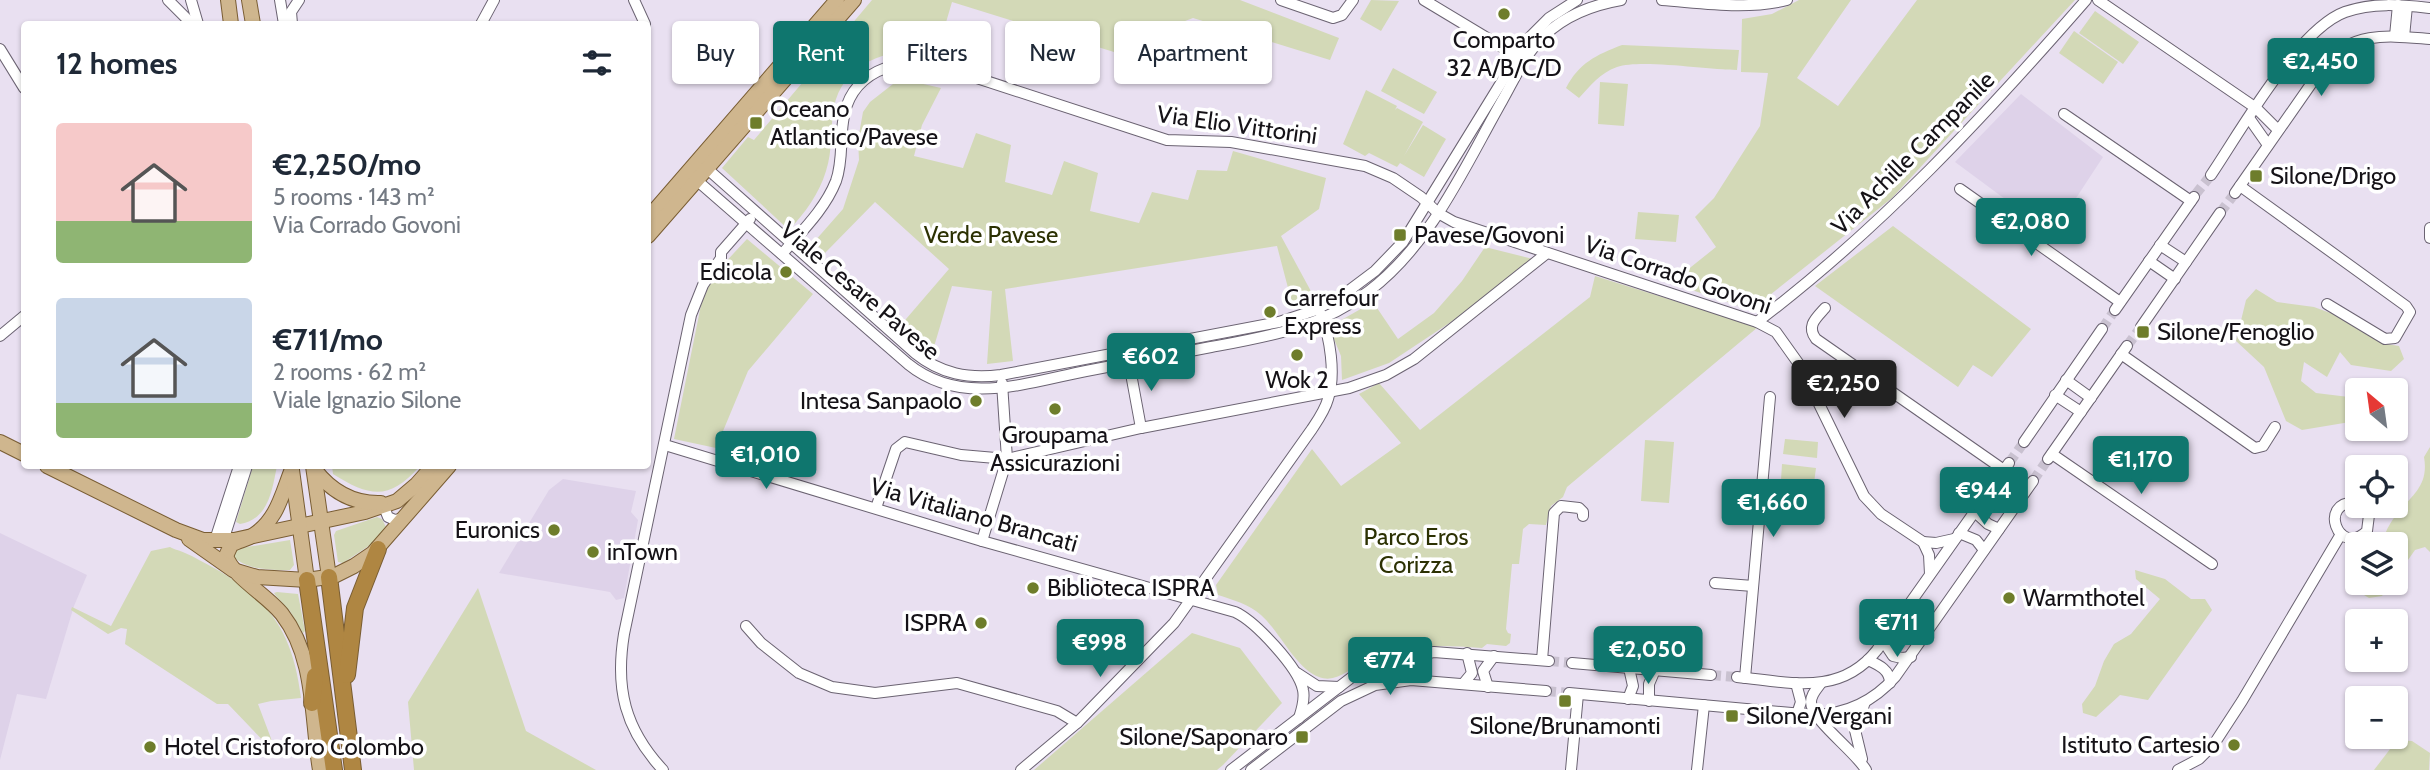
<!DOCTYPE html>
<html lang="en">
<head>
<meta charset="utf-8">
<style>
  :root { --surface:#fff; --page:#f6f6f7; --text:#1f2937; --muted:#747a83; --accent:#0f766e }
  body { margin:0; font-family:Cabin,sans-serif; background:var(--page); color:var(--text); height:100vh; display:flex; flex-direction:column; font-size:26px; white-space:nowrap }
  * { box-sizing:border-box; margin:0 }
  p { font-size:23px; color:var(--muted) }
  .icon { flex:none; width:38px; height:38px; fill:none; stroke:currentColor; stroke-width:2; stroke-linecap:round; stroke-linejoin:round }
  .map { position:relative; flex:1; overflow:hidden }
  .details { position:absolute; left:21px; top:21px; width:630px; height:448px; display:flex; flex-direction:column; background:var(--surface); border-radius:7px; box-shadow:0 2px 5px #0004 }
  .details>* { flex:none }
  .hud { position:absolute; left:672px; top:21px; width:665px; height:63px; display:flex; gap:14px }
  .needle { width:46px; rotate:331deg }
  .buttons { position:absolute; left:2345px; top:378px; display:grid; gap:14px }
  .buttons a { display:grid; place-items:center; width:63px; height:63px; border-radius:7px; background:var(--surface); box-shadow:0 2px 5px #0004; font-size:35px }
  .price { position:absolute; translate:-50% -60px; padding:0 16px; border-radius:7px; background:var(--accent); color:#fff; font-size:23px; line-height:46px; filter:drop-shadow(0 2px 4px #0008) }
  .price::after { content:''; position:absolute; left:50%; top:42px; width:21px; height:16px; margin-left:-10px; background:inherit; clip-path:polygon(0 0,100% 0,50% 100%) }
  .price.selected { background:#222; color:#fff }
  ul { padding:0; list-style:none }
  li { display:flex; align-items:center; gap:21px; height:175px; padding:0 35px }
  li span { display:grid; place-items:center; flex:none; width:196px; height:140px; border-radius:7px; color:#555 }
  li>.icon { margin-inline-start:auto }
  span .icon { width:84px; height:84px; fill:#fffc; stroke-width:1 }
  li b { font-size:30px }
  h2 { display:flex; justify-content:space-between; align-items:center; height:84px; padding:0 35px; font-size:30px }
  .tag { padding:0 24px; border-radius:7px; background:var(--surface); box-shadow:0 2px 5px #0004; font-size:24px; line-height:63px }
  .tag.selected { background:var(--accent); color:#fff }
  .map>svg:first-child { display:block }
  .built { fill:#ded2e9 }
  .green { fill:#d3d9b7 }
  .lines { fill:none; stroke-linecap:round; stroke-linejoin:round }
  .minor-tunnel { stroke:#c9c1d0; stroke-width:10; stroke-dasharray:10 5; stroke-linecap:butt }
  .minor-casing { stroke:#6b6372; stroke-width:12 }
  .major-casing { stroke:#795d33; stroke-width:16 }
  .highway-casing { stroke:#795d33; stroke-width:18 }
  .minor { stroke:#fff; stroke-width:10 }
  .major { stroke:#cfb68e; stroke-width:14 }
  .highway { stroke:#af8642; stroke-width:16 }
  .poi-dot { fill:#6e7d2b; stroke:#fff; stroke-width:2.5 }
  .labels { text-anchor:middle; stroke-width:7; stroke-linejoin:round; paint-order:stroke }
  .poi-label { font-size:24px; fill:#151217; stroke:#fff; text-anchor:start }
  .street-label { font-size:24px; fill:#151217; stroke:#fff }
  .park-label { font-size:24px; fill:#2c3103; stroke:#fff }
</style>
</head>
<body>
<div class="map">
<svg width="2430" height="770" viewBox="0 0 2430 770">
  <rect width="100%" height="100%" fill="#e9e0f1"/>
  <g class="built">
    <path d="M2021 94 2103 157 2061 221 2039 205 2028 216 1955 162Z"/>
    <path d="M563 479 636 491 631 512 638 520 624 598 616 600 610 592 499 573 549 490Z"/>
    <path d="M0 533 87 575 74 606 46 699 17 694 0 760Z"/>
  </g>
  <g class="green">
    <path d="M872 0H1240L1339 38 1330 60 1193 18 1172 26 1156 65 952 2 937 53C895 46 844 59 834 107 830 129 833 150 826 171 819 194 805 213 789 230L722 168 748 137 754 140Z"/>
    <path d="M1371 0 1399 1 1381 31 1360 19Z"/>
    <path d="M1799 0H1851L1797 78 1838 106 1917 0H2075L1892 198 1751 310 1671 283 1716 247 1695 217 1714 198 1760 126 1768 73 1741 72 1742 19 1772 14Z"/>
    <path d="M2095 11 2139 42 2123 64 2079 33Z"/>
    <path d="M2074 31 2118 62 2103 84 2059 53Z"/>
    <path d="M1622 45 1739 50 1737 70C1707 70 1642 59 1617 67 1600 73 1590 86 1579 98L1566 88C1579 63 1596 55 1622 45Z"/>
    <path d="M1393 68 1437 92 1424 114 1381 91Z"/>
    <path d="M1600 82 1628 84 1624 126 1598 124Z"/>
    <path d="M919 83 941 88 922 125 914 156 963 168 976 133 1011 145 1005 182 1052 195 1064 161 1098 173 1090 211 1139 223 1152 192 1188 200 1197 170 1227 171 1233 151 1326 178 1319 209 1281 236 1313 295 1292 303 1277 246 1005 289 1013 361 987 364 992 291 952 286 933 350 900 326 949 269 875 202 825 253 814 242 843 209 859 160 858 140 863 112 870 102 893 84Z"/>
    <path d="M1366 90 1397 106 1395 110 1397 108 1423 122 1404 156 1423 125 1446 139 1424 177 1400 163 1397 167 1369 153 1365 156 1343 144Z"/>
    <path d="M1638 212 1679 215 1676 242 1635 239Z"/>
    <path d="M1893 226 2031 329 1992 377 1973 365 1958 387 1815 286Z"/>
    <path d="M747 239 813 294 748 371 716 448 674 439 703 295 720 268Z"/>
    <path d="M1485 247 1533 259 1463 314 1389 363 1342 380 1341 356 1329 327 1373 302 1398 339 1434 313 1462 281Z"/>
    <path d="M1595 276 1758 327 1567 487 1563 497 1551 506 1546 525 1529 524 1523 529 1519 564H1512L1506 629 1508 633 1511 634 1510 643 1506 646 1487 644 1482 648C1441 645 1405 643 1367 660 1351 667 1337 684 1319 677 1296 669 1280 632 1261 615 1249 604 1233 600 1218 595L1216 585 1312 449 1341 486 1401 443 1359 394 1379 383 1420 430 1590 297Z"/>
    <path d="M2256 289 2277 302 2314 307 2333 314 2381 343 2399 346 2404 359 2391 371 2351 365 2340 352 2327 377 2304 362 2301 381 2316 393 2357 398V418L2350 422 2302 430 2286 421 2264 367 2236 341 2246 300Z"/>
    <path d="M1785 439 1818 442 1817 458 1783 454Z"/>
    <path d="M1645 440 1674 442 1669 503 1641 501Z"/>
    <path d="M2430 447V552L2425 547 2415 550 2396 577V544H2381C2384 538 2386 530 2390 524 2405 498 2430 491 2424 457Z"/>
    <path d="M1782 464 1816 468 1814 483 1781 480Z"/>
    <path d="M253 466H277C272 490 269 519 240 524L236 522Z"/>
    <path d="M332 466H420C390 500 371 498 333 474Z"/>
    <path d="M377 517 382 519 387 529 373 543 343 563 338 562 334 535 336 531Z"/>
    <path d="M290 540 294 565 290 570C273 570 246 570 234 557V552L241 548Z"/>
    <path d="M170 547C175 550 179 550 185 553 195 557 204 563 214 568 271 600 293 634 301 698L271 701 258 704 272 741 281 750 280 752 273 751 228 704H217L125 644 127 629 121 628 108 634 71 610 72 607 111 626 151 551Z"/>
    <path d="M2135 570 2165 579 2191 599H2205L2212 610 2148 700 2120 695 2096 717 2083 713 2082 704 2095 686 2104 661 2114 644 2131 634 2160 599 2136 579Z"/>
    <path d="M2364 583H2392L2382 596 2369 598 2364 595Z"/>
    <path d="M478 588 526 731 596 770H414L408 702Z"/>
    <path d="M277 592 298 594 305 631 303 633 290 611 276 596 274 593Z"/>
    <path d="M1192 633 1240 648 1282 703 1223 765 1217 770H1034Z"/>
    <path d="M2397 740 2412 741 2430 753 2429 770H2374Z"/>
  </g>
  <g class="lines">
    <g class="minor-tunnel">
      <path d="M2195 195 2211 175"/>
      <path d="M2220 213 2235 193"/>
      <path d="M2102 329 2115 310"/>
      <path d="M2127 346 2141 327"/>
      <path d="M2009 463 2024 442"/>
      <path d="M2033 481 2048 459"/>
      <path d="M1549 661 1572 663"/>
      <path d="M1711 675 1737 677"/>
      <path d="M1546 691 1569 693"/>
    </g>
    <defs>
      <g id="minor">
        <path d="M168 0 192 24"/>
        <path d="M191 0 198 24"/>
        <path d="M280 0 284 24"/>
        <path d="M634 0 645 24"/>
        <path d="M1281 0 1333 18 1342 15 1353 0"/>
        <path d="M1424 0 1517 56"/>
        <path d="M1662 0C1703 3 1746 10 1787 0"/>
        <path d="M2098 0 2256 108 2275 127 2280 128"/>
        <path d="M292 24 291 12 299 0"/>
        <path d="M481 24 494 0"/>
        <path d="M2395 36 2398 5"/>
        <path d="M2404 37 2407 6"/>
        <path d="M0 49 24 88"/>
        <path d="M2064 114 2191 201"/>
        <path d="M2249 118 2268 145"/>
        <path d="M703 165 915 353C941 374 968 379 1001 375L1279 322 1313 311 1343 295 1375 271 1403 242 1528 39 1549 18 1577 0"/>
        <path d="M2211 175C2240 132 2298 29 2345 12 2373 2 2401 5 2430 8"/>
        <path d="M693 177 908 364C961 407 1026 383 1086 371 1128 363 1169 355 1211 347 1270 336 1320 328 1369 291 1431 244 1464 168 1502 101 1514 80 1526 52 1545 35 1566 15 1592 5 1621 0"/>
        <path d="M2240 186 2406 306 2410 312 2395 338 2385 339 2327 304"/>
        <path d="M1960 189 2120 302"/>
        <path d="M2235 193 2325 64C2353 30 2391 36 2430 39"/>
        <path d="M2430 228V238"/>
        <path d="M2160 245 2186 262"/>
        <path d="M782 254C802 231 825 209 836 181 843 161 840 142 843 122 849 72 896 56 940 66L1167 140 1231 142 1365 166 1393 178 1421 197 1438 213 1454 222 1757 322 1776 332 1801 367 1864 496 1881 514 1923 542 1929 555 1930 574"/>
        <path d="M2149 261 2175 279"/>
        <path d="M1825 308C1816 318 1806 326 1816 339L2004 470"/>
        <path d="M2115 310 2194 197"/>
        <path d="M1757 322C1880 229 1985 116 2086 0"/>
        <path d="M2141 327 2220 213"/>
        <path d="M0 336 24 316"/>
        <path d="M2121 354 2255 448 2263 446 2275 427"/>
        <path d="M1129 363 1141 428"/>
        <path d="M2066 380 2091 398"/>
        <path d="M2055 395 2081 412"/>
        <path d="M2024 442 2102 329"/>
        <path d="M665 445 982 541 1235 612C1255 621 1299 668 1303 690 1305 699 1302 709 1299 718"/>
        <path d="M2052 454 2212 564"/>
        <path d="M2048 459 2127 346"/>
        <path d="M2357 503C2317 499 2338 559 2367 531L2369 515 2362 506"/>
        <path d="M384 507 388 517 395 520 403 518"/>
        <path d="M876 508 896 449 905 442 961 455 1007 459 1141 428 1349 388 1386 375 1414 359 1547 253"/>
        <path d="M1975 512 1988 524 1999 529"/>
        <path d="M1959 533 1976 540 1984 550"/>
        <path d="M215 540 239 466"/>
        <path d="M223 541 247 466"/>
        <path d="M982 541 1007 459 1002 383"/>
        <path d="M1923 542 1936 543 1954 539"/>
        <path d="M1715 583 1753 586"/>
        <path d="M746 626 761 643 799 673 832 687 875 693 957 683 1057 711 1077 723"/>
        <path d="M1883 641 1893 656 1902 658 1911 657"/>
        <path d="M1542 660 1554 513 1561 506 1579 508 1583 512V516"/>
        <path d="M1868 660C1879 665 1890 670 1890 683"/>
        <path d="M1572 663 1711 675"/>
        <path d="M1297 673 1317 686 1339 687"/>
        <path d="M1737 677C1789 682 1840 697 1877 650L2009 463"/>
        <path d="M1745 678 1770 397"/>
        <path d="M1796 683 1801 702 1797 714"/>
        <path d="M1821 683C1817 689 1811 694 1811 702 1811 720 1855 751 1866 770"/>
        <path d="M1463 684 1472 673 1467 653"/>
        <path d="M1488 687 1483 671 1494 656"/>
        <path d="M1569 693 1814 715C1847 714 1874 701 1895 677L2033 481"/>
        <path d="M1628 699 1633 686 1629 668"/>
        <path d="M1649 701V684L1655 670"/>
        <path d="M1862 759 1855 730 1865 702"/>
        <path d="M663 770C625 729 615 689 624 634L691 315 703 285 721 258V252L750 219"/>
        <path d="M1021 770 1077 723 1174 623 1312 429C1318 420 1325 410 1328 399 1336 374 1330 338 1321 314"/>
        <path d="M1231 770 1356 674 1386 661 1434 652 1549 661"/>
        <path d="M1251 770 1341 701 1375 685 1411 680 1546 691"/>
        <path d="M1571 770 1578 694"/>
        <path d="M1697 770 1704 705"/>
        <path d="M2178 770 2199 759 2214 744 2242 701 2341 534"/>
      </g>
      <g id="major">
        <path d="M228 0 231 24"/>
        <path d="M249 0 253 24"/>
        <path d="M648 218 837 0"/>
        <path d="M648 236 854 0"/>
        <path d="M0 442 24 454"/>
        <path d="M47 466 176 530 203 540H234L365 512 397 501 417 484 433 466"/>
        <path d="M313 466 329 577"/>
        <path d="M292 469C282 494 277 521 252 536 245 540 238 541 231 545L226 556C233 577 267 595 282 614 316 658 311 717 320 770"/>
        <path d="M292 470 307 580"/>
        <path d="M315 470C332 492 353 504 381 503"/>
        <path d="M189 539 233 570 257 577 307 580 334 576 354 566 373 553 449 466"/>
      </g>
      <g id="highway">
        <path d="M329 577 353 770"/>
        <path d="M307 580 334 770"/>
        <path d="M347 675 355 608 378 549"/>
        <path d="M312 703 315 676"/>
      </g>
    </defs>
    <use href="#minor" class="minor-casing"/>
    <use href="#major" class="major-casing"/>
    <use href="#highway" class="highway-casing"/>
    <use href="#minor" class="minor"/>
    <use href="#major" class="major"/>
    <use href="#highway" class="highway"/>
  </g>
  <g class="poi-dot">
    <circle cx="1504" cy="14" r="7"/>
    <rect x="749" y="116" width="14" height="14" rx="3.5"/>
    <rect x="2249" y="169" width="14" height="14" rx="3.5"/>
    <rect x="1393" y="228" width="14" height="14" rx="3.5"/>
    <circle cx="786" cy="272" r="7"/>
    <circle cx="1270" cy="312" r="7"/>
    <rect x="2136" y="325" width="14" height="14" rx="3.5"/>
    <circle cx="1297" cy="355" r="7"/>
    <circle cx="976" cy="401" r="7"/>
    <circle cx="1055" cy="409" r="7"/>
    <circle cx="554" cy="530" r="7"/>
    <circle cx="593" cy="552" r="7"/>
    <circle cx="1033" cy="588" r="7"/>
    <circle cx="2009" cy="598" r="7"/>
    <circle cx="981" cy="623" r="7"/>
    <rect x="1558" y="694" width="14" height="14" rx="3.5"/>
    <rect x="1725" y="709" width="14" height="14" rx="3.5"/>
    <rect x="1295" y="730" width="14" height="14" rx="3.5"/>
    <circle cx="2234" cy="745" r="7"/>
    <circle cx="150" cy="747" r="7"/>
  </g>
  <g class="labels">
    <g class="poi-label">
      <text x="1504" y="48" text-anchor="middle">Comparto<tspan x="1504" dy="28">32 A/B/C/D</tspan></text>
      <text x="770" y="117">Oceano<tspan x="770" dy="28">Atlantico/Pavese</tspan></text>
      <text x="2270" y="184">Silone/Drigo</text>
      <text x="1414" y="243">Pavese/Govoni</text>
      <text x="772" y="280" text-anchor="end">Edicola</text>
      <text x="1284" y="306">Carrefour<tspan x="1284" dy="28">Express</tspan></text>
      <text x="2157" y="340">Silone/Fenoglio</text>
      <text x="1297" y="388" text-anchor="middle">Wok 2</text>
      <text x="962" y="409" text-anchor="end">Intesa Sanpaolo</text>
      <text x="1055" y="443" text-anchor="middle">Groupama<tspan x="1055" dy="28">Assicurazioni</tspan></text>
      <text x="540" y="538" text-anchor="end">Euronics</text>
      <text x="607" y="560">inTown</text>
      <text x="1047" y="596">Biblioteca ISPRA</text>
      <text x="2023" y="606">Warmthotel</text>
      <text x="967" y="631" text-anchor="end">ISPRA</text>
      <text x="1746" y="724">Silone/Vergani</text>
      <text x="1565" y="734" text-anchor="middle">Silone/Brunamonti</text>
      <text x="1288" y="745" text-anchor="end">Silone/Saponaro</text>
      <text x="2220" y="753" text-anchor="end">Istituto Cartesio</text>
      <text x="164" y="755">Hotel Cristoforo Colombo</text>
    </g>
    <g class="street-label">
      <text transform="translate(1237 125) rotate(8)" y="8">Via Elio Vittorini</text>
      <text transform="translate(1913 153) rotate(-45)" y="8">Via Achille Campanile</text>
      <text transform="translate(1678 275) rotate(19)" y="8">Via Corrado Govoni</text>
      <text transform="translate(860 291) rotate(40)" y="8">Viale Cesare Pavese</text>
      <text transform="translate(974 515) rotate(16)" y="8">Via Vitaliano Brancati</text>
    </g>
    <g class="park-label">
      <text x="991" y="243">Verde Pavese</text>
      <text x="1416" y="545">Parco Eros<tspan x="1416" dy="28">Corizza</tspan></text>
    </g>
  </g>
</svg>
<div class="buttons">
<a><svg class="needle" viewBox="-14 -14 28 28"><path d="M0-13l5 13h-10z" fill="#e53935"/><path d="M0 13l5-13h-10z" fill="#747a83"/></svg></a>
<a><svg class="icon" aria-label="locate" viewBox="0 0 24 24"><circle cx="12" cy="12" r="6"/><path d="M12 2v4M12 18v4M2 12h4M18 12h4"/></svg></a>
<a><svg class="icon" aria-label="layers" viewBox="0 0 24 24"><path d="M12 4l9 5-9 5-9-5zM3 14l9 5 9-5"/></svg></a>
<a>+</a>
<a>−</a>
</div>
<b class="price" style="left:2321px;top:98px">€2,450</b>
<b class="price" style="left:2031px;top:258px">€2,080</b>
<b class="price" style="left:1151px;top:393px">€602</b>
<b class="price selected" style="left:1844px;top:420px">€2,250</b>
<b class="price" style="left:766px;top:491px">€1,010</b>
<b class="price" style="left:2141px;top:496px">€1,170</b>
<b class="price" style="left:1984px;top:527px">€944</b>
<b class="price" style="left:1773px;top:539px">€1,660</b>
<b class="price" style="left:1897px;top:659px">€711</b>
<b class="price" style="left:1100px;top:679px">€998</b>
<b class="price" style="left:1648px;top:686px">€2,050</b>
<b class="price" style="left:1390px;top:697px">€774</b>
<div class="hud">
<a class="tag">Buy</a>
<a class="tag selected">Rent</a>
<a class="tag">Filters</a>
<a class="tag">New</a>
<a class="tag">Apartment</a>
</div>
<section class="details">
<h2>12 homes<svg class="icon" aria-label="filters" viewBox="0 0 24 24"><path d="M4 7h16M4 17h16"/><circle cx="9" cy="7" r="2"/><circle cx="15" cy="17" r="2"/></svg></h2>
<ul>
<li><span style="background:linear-gradient(#f6c9c9 70%,#8fb573 0)"><svg class="icon" aria-label="home" viewBox="0 0 24 24"><path d="M3 11l9-7 9 7M6 9v11h12V9"/></svg></span><div><b>€2,250/mo</b><p>5 rooms · 143 m²</p><p>Via Corrado Govoni</p></div></li>
<li><span style="background:linear-gradient(#c9d6e8 75%,#8fb573 0)"><svg class="icon" aria-label="home" viewBox="0 0 24 24"><path d="M3 11l9-7 9 7M6 9v11h12V9"/></svg></span><div><b>€711/mo</b><p>2 rooms · 62 m²</p><p>Viale Ignazio Silone</p></div></li>
</ul>
</section>
</div>
</body>
</html>
